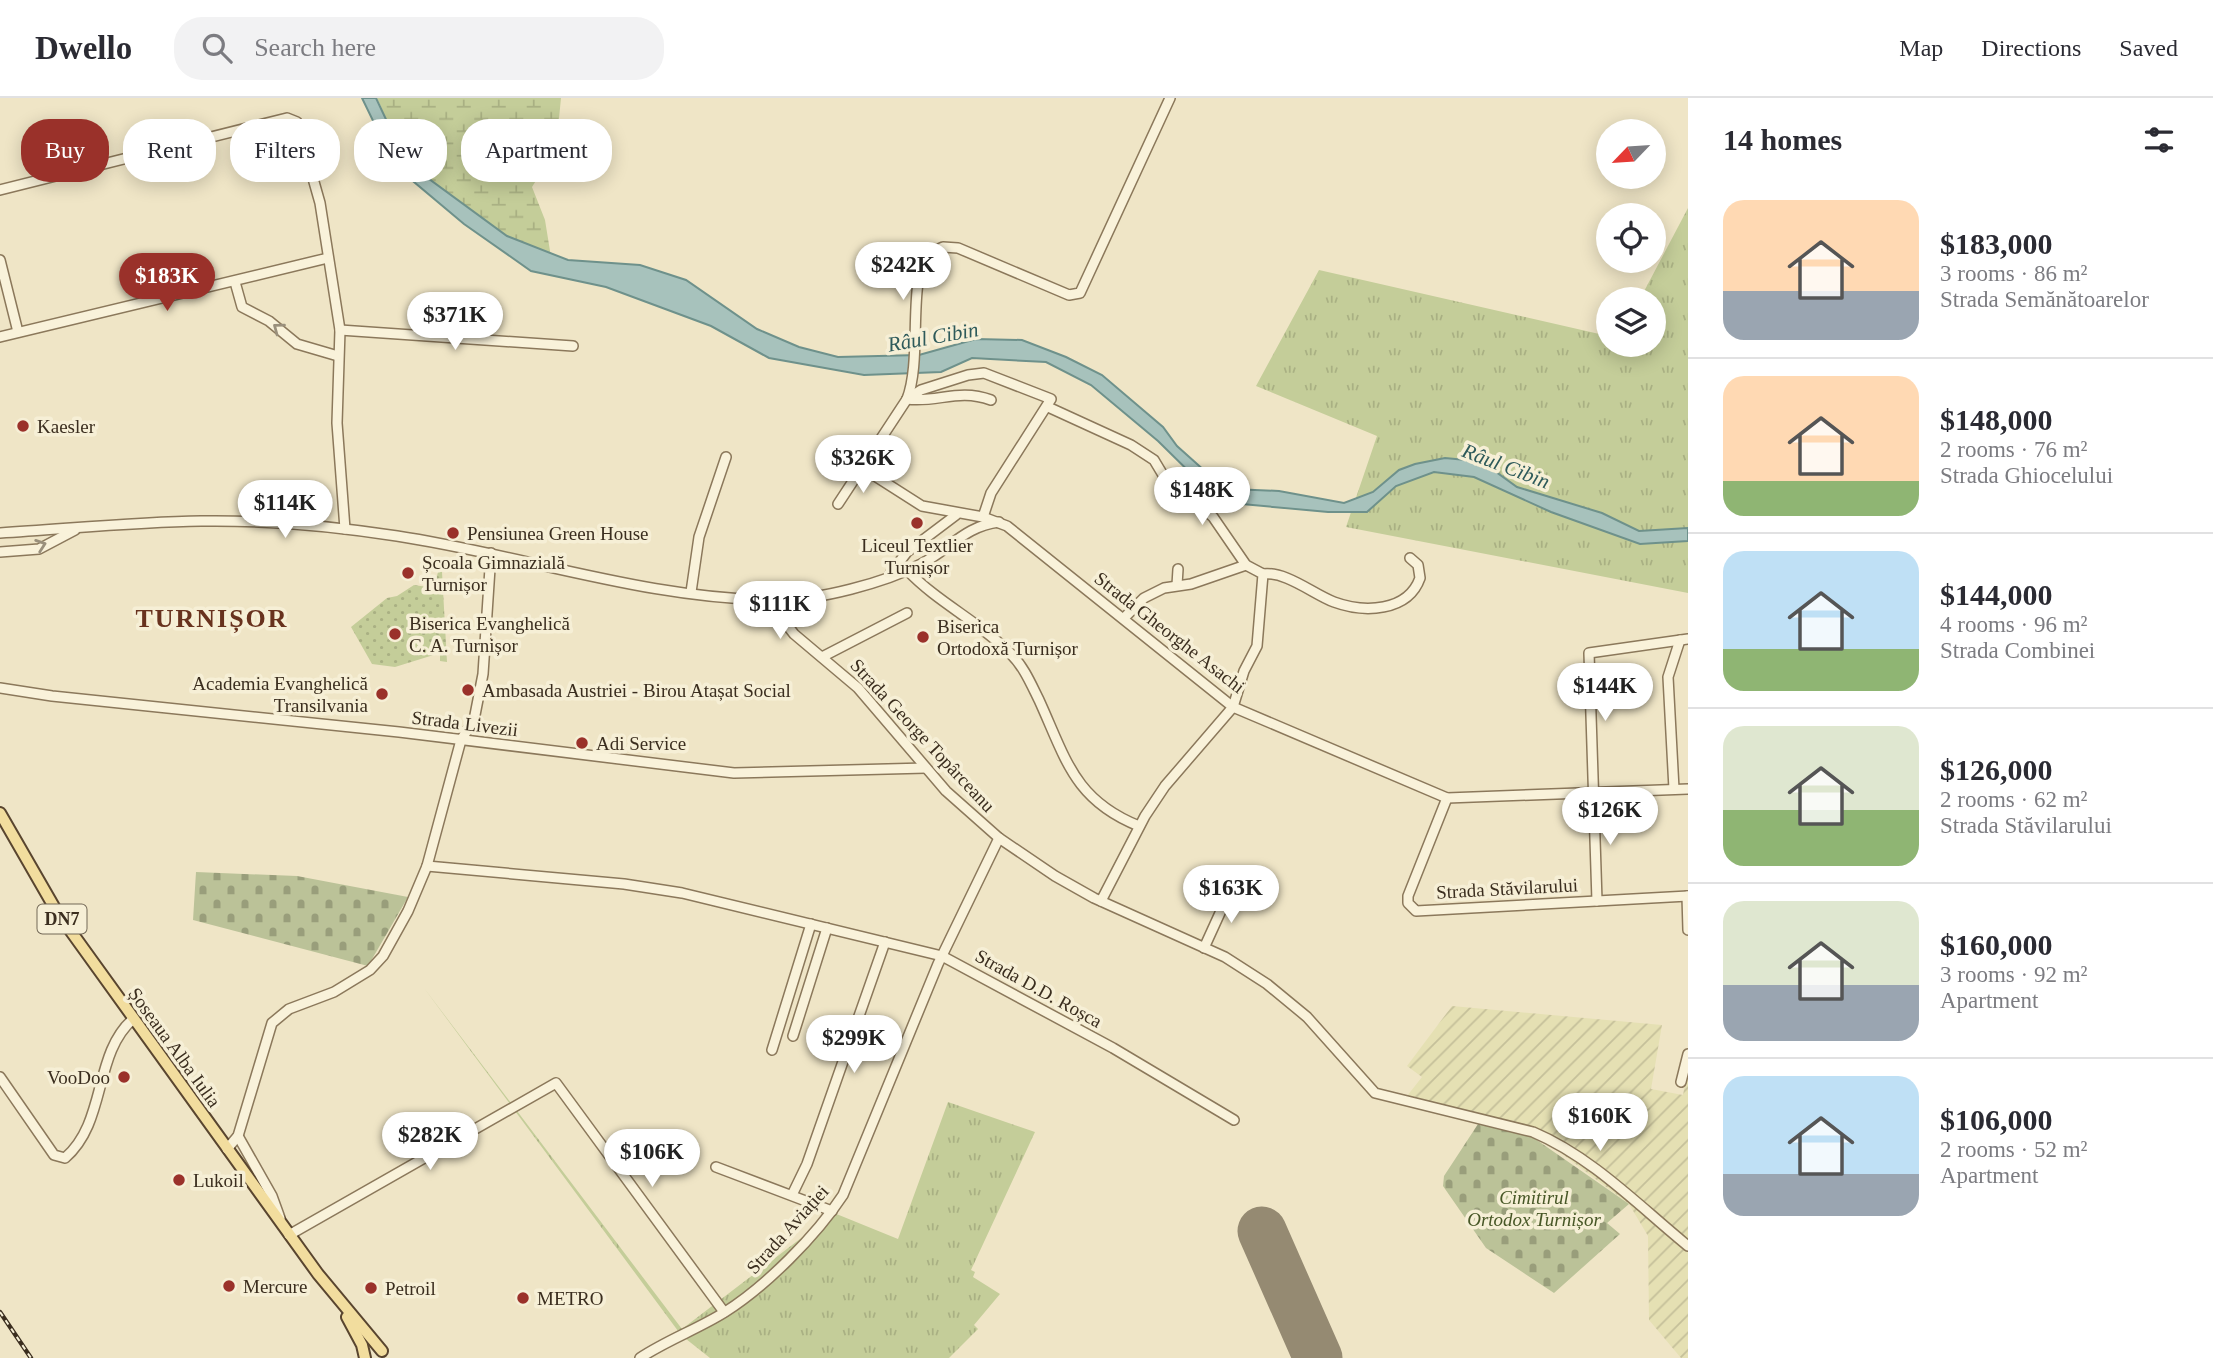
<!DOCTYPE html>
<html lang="en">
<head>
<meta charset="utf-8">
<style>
  :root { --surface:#fff; --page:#f2f2f3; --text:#2b2b33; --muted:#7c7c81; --line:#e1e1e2; --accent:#9a312a }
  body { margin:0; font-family:Georgia,serif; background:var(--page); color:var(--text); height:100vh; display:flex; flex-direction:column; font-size:26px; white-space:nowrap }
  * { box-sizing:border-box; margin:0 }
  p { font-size:23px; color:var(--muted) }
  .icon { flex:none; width:38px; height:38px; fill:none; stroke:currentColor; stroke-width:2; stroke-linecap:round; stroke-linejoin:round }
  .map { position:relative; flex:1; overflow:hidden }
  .side { display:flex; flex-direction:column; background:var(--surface); width:525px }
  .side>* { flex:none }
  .top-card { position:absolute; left:21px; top:21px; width:665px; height:63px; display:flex; gap:14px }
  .needle { width:46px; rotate:245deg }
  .buttons { position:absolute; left:1596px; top:21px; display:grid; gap:14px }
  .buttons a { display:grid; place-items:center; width:70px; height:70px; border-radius:50%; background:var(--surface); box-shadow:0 4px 18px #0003; font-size:35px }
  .price { position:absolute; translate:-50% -60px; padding:0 16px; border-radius:24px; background:#fff; color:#222; font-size:23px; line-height:46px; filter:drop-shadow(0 2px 4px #0008) }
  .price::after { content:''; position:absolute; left:50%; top:42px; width:21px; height:16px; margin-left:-10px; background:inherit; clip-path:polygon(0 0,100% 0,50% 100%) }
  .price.active { background:var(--accent); color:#fff }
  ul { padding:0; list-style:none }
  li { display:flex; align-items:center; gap:21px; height:175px; padding:0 35px }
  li+li { border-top:2px solid var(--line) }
  li span { display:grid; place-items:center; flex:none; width:196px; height:140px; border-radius:21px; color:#555 }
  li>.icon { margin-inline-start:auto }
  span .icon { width:84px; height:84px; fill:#fffc; stroke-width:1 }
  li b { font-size:30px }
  h2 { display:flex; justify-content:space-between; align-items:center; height:84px; padding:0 35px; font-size:30px }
  .pill { padding:0 24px; border-radius:28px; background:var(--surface); box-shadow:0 4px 18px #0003; font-size:24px; line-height:63px }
  .pill.active { background:var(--accent); color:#fff }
  header { display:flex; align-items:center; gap:42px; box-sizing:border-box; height:98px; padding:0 35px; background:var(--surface); border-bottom:2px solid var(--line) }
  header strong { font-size:33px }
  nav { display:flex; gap:38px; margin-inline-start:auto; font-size:24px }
  .search { width:490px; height:63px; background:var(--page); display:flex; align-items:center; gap:18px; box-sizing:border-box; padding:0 24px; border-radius:28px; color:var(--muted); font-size:26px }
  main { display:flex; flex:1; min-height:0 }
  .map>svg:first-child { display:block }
  .farmland { fill:url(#farmland-furrows) }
  .grass { fill:url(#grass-tufts) }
  .wetland { fill:url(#wetland-marsh) }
  .cemetery { fill:url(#cemetery-stones) }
  .park { fill:url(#park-dots) }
  .water { fill:#a7c2bc; stroke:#6e918b; stroke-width:2 }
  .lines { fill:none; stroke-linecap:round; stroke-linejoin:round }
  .runway { stroke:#958a72; stroke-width:49 }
  .minor-casing { stroke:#8b785b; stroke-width:12 }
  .major-casing { stroke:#59452f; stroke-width:14 }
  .minor { stroke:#f9f2da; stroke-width:9 }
  .major { stroke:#f2dd9e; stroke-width:10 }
  .rail-casing { stroke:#3b2e1f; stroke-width:4.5 }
  .rail { stroke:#f6efd6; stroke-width:2; stroke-dasharray:5; stroke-linecap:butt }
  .oneway { stroke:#9a907c }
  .poi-dot { fill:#9a312a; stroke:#f6efd6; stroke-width:2.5 }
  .labels { text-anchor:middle; stroke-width:7; stroke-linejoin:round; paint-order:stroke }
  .shield { fill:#f6efd6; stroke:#736856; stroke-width:2 }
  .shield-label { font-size:18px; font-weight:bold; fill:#3b2e1f }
  .poi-label { font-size:19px; fill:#3b2e1f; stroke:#f6efd6; text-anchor:start }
  .street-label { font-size:19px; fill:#3b2e1f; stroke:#f6efd6 }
  .park-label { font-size:19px; font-style:italic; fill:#475726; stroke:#f6efd6 }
  .water-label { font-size:21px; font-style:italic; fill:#2e5a5a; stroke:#f6efd6 }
  .district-label { font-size:26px; font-weight:bold; letter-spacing:2px; fill:#68321e; stroke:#f6efd6 }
</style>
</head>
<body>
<header>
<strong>Dwello</strong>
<div class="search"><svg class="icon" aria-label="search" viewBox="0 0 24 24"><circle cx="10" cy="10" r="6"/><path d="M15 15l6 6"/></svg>Search here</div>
<nav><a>Map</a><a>Directions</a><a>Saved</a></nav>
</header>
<main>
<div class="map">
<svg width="1688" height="1260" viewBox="0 0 1688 1260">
  <defs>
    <pattern id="farmland-furrows" width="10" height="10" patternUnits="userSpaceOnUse" patternTransform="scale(1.75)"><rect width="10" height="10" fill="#e5e0b3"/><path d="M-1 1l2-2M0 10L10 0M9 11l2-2" fill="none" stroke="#c5c09a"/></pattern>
    <pattern id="grass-tufts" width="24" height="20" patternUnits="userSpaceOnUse" patternTransform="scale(1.75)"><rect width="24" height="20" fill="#c4cd99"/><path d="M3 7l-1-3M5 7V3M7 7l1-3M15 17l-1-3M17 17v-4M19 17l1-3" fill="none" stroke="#a9b083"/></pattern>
    <pattern id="wetland-marsh" width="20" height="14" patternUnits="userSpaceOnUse" patternTransform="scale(1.75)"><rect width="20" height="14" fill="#c4cd99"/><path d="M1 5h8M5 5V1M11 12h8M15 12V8" fill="none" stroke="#a9b083"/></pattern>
    <pattern id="cemetery-stones" width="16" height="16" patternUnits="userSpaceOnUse" patternTransform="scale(1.75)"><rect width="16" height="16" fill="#bbc298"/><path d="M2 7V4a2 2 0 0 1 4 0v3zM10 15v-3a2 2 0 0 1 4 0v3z" fill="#999e7b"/></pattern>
    <pattern id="park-dots" width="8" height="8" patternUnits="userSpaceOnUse" patternTransform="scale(1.75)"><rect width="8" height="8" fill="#c4cd99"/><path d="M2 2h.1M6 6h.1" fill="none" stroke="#a9b083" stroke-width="1.8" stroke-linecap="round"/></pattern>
  </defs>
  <rect width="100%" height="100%" fill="#efe5c6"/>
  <path class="farmland" d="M1452 908 1662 927 1651 991 1683 997 1688 970V1260H1681L1649 1222 1648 1138 1629 1106 1533 1034 1407 998 1422 979 1407 968Z"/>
  <g class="grass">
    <path d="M1688 110V495L1346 429 1377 338 1256 288 1319 172 1608 238V247H1654V201H1640Z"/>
    <path d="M424 890 682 1231 834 1115 898 1141 948 1004 1035 1034 971 1172 975 1174 973 1179 1000 1196 974 1227 978 1231 949 1260H710L681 1237Z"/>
  </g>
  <path class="wetland" d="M377 0H561L556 51 532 89 545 122 551 159 495 138 416 70 397 45Z"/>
  <g class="cemetery">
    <path d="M196 774 297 778 408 799 368 868 193 822Z"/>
    <path d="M1480 1023 1531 1038 1629 1106 1607 1125 1620 1136 1554 1195 1486 1150 1443 1088 1444 1078Z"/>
  </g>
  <path class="park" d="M438 474H442L447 564 440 563V555L395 569 372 566 351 529 387 500 397 498 414 487 434 490Z"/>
  <path class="water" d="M362 0H376L406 64 507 138 568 162 640 167 686 182 757 231 799 249 838 259 919 257 976 241 1022 242 1066 259 1102 277 1163 329 1177 348 1206 374 1232 391 1279 393 1344 405 1373 394 1399 372 1415 366 1445 360 1466 362 1496 374 1517 389 1602 415 1639 433 1688 430V443L1640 446 1551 414 1474 379 1434 374 1396 388 1367 414H1328L1220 404 1158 343 1091 287 1046 264 972 260 941 274 864 277 769 260 711 228 606 189 531 173 464 126 395 68Z"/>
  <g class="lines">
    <path class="runway" d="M1262 1133 1318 1260"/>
    <defs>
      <g id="minor">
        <path d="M0 92 287 20 297 24 320 105 340 232 337 325 345 431"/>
        <path d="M0 162 18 234"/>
        <path d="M235 184 242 209 269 223 297 246 338 258"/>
        <path d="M340 232 573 248"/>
        <path d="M0 239 328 160"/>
        <path d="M907 301C922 262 908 191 926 157L943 149 958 150 1069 197 1080 195 1170 0"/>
        <path d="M907 301C938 305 958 290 991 302"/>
        <path d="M1048 309 1131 347 1154 362 1163 377 1213 419 1246 467 1263 476 1257 548 1244 573 1233 609 1165 688 1145 718 1101 803"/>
        <path d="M864 371 922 408 983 419 1007 428 1233 609 1447 700 1688 691"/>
        <path d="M838 406 907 301 921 292 968 277 984 275 1051 301 991 395 983 419"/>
        <path d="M0 435C67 431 134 424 201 423 265 422 333 428 397 438 523 457 649 502 778 502 819 502 884 485 921 466 950 451 965 428 999 424"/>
        <path d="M0 454 39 451 75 432"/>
        <path d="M907 472C938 505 980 524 1011 556 1024 569 1031 586 1039 602 1066 661 1074 702 1139 728"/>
        <path d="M890 476 907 454 956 417"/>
        <path d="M1263 476C1286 473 1313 496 1334 504 1364 515 1408 514 1420 480L1418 467 1410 460"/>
        <path d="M1177 487 1178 471"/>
        <path d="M691 494 699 439 726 359"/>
        <path d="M778 502 784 523 794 536 858 590 946 693 999 740 1055 778 1094 800 1225 859 1267 886 1307 919 1375 995 1533 1034C1592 1059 1639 1108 1688 1148"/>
        <path d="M1124 520 1144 500 1164 490 1191 486 1246 467"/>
        <path d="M822 559 907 515"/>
        <path d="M0 590 52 598 399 634 734 675 926 670"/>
        <path d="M1674 691 1668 579 1680 542"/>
        <path d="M1447 700 1408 798V805L1416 813 1688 798"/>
        <path d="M427 768 624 786 682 795 942 858 1113 950 1234 1022"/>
        <path d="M1687 798 1688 832"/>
        <path d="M1597 803 1589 555 1688 541"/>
        <path d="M1204 850 1230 793"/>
        <path d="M793 938 827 830"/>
        <path d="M772 952 811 826"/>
        <path d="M0 979 54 1057 65 1060C107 1024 93 956 133 921"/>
        <path d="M1681 984 1688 956"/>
        <path d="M238 1038 272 1098 280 1120"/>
        <path d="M227 1051 238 1038 272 925 289 911 334 894 370 872 383 858 408 813 427 768 461 642 474 622 483 576 491 455"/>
        <path d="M716 1069 832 1113"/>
        <path d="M792 1097 807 1066 885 844"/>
        <path d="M289 1137 556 985 724 1214"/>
        <path d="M640 1260C667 1242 698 1231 725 1214 766 1188 816 1138 843 1097L938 866 999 740"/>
      </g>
      <g id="major">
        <path d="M0 715 57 814 318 1176 382 1253"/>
        <path d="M347 1219 362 1247 365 1260"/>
      </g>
    </defs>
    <use href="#minor" class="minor-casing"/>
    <use href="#major" class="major-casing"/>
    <use href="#minor" class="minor"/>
    <use href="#major" class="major"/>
    <defs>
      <path id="rail" d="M0 1214 31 1260"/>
    </defs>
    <use href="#rail" class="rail-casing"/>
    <use href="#rail" class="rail"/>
  </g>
  <defs><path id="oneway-chevron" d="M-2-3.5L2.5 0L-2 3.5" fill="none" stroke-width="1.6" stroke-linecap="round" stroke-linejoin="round" transform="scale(1.75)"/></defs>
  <g class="oneway">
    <use href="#oneway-chevron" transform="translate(278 230) rotate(-143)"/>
    <use href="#oneway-chevron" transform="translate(41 447) rotate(-19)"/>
  </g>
  <g class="poi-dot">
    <circle cx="23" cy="328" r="7"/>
    <circle cx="917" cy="425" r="7"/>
    <circle cx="453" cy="435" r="7"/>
    <circle cx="408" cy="475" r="7"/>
    <circle cx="395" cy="536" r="7"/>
    <circle cx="923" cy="539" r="7"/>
    <circle cx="468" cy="592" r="7"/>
    <circle cx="382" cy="596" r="7"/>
    <circle cx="582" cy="645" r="7"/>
    <circle cx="124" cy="979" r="7"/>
    <circle cx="179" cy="1082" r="7"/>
    <circle cx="229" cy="1188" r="7"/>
    <circle cx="371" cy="1190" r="7"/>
    <circle cx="523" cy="1200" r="7"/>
  </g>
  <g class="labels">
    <rect class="shield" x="37.5" y="806.5" width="49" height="29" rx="5"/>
    <g class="shield-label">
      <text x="62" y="827">DN7</text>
    </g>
    <g class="poi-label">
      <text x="37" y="335">Kaesler</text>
      <text x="467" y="442">Pensiunea Green House</text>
      <text x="917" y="454" text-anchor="middle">Liceul Textlier<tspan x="917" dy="22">Turnișor</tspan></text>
      <text x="422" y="471">Școala Gimnazială<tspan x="422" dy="22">Turnișor</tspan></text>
      <text x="409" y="532">Biserica Evanghelică<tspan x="409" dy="22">C. A. Turnișor</tspan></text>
      <text x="937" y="535">Biserica<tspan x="937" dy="22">Ortodoxă Turnișor</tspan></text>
      <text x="368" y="592" text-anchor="end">Academia Evanghelică<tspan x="368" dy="22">Transilvania</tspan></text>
      <text x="482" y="599">Ambasada Austriei - Birou Atașat Social</text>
      <text x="596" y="652">Adi Service</text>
      <text x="110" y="986" text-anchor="end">VooDoo</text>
      <text x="193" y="1089">Lukoil</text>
      <text x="243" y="1195">Mercure</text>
      <text x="385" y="1197">Petroil</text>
      <text x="537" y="1207">METRO</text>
    </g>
    <g class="street-label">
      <text transform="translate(1170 534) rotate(38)" y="7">Strada Gheorghe Asachi</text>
      <text transform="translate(465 625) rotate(7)" y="7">Strada Livezii</text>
      <text transform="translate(923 637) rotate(47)" y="7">Strada George Topârceanu</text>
      <text transform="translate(1507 790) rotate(-3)" y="7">Strada Stăvilarului</text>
      <text transform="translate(1039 890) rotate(29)" y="7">Strada D.D. Roșca</text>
      <text transform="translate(175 949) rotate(54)" y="7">Șoseaua Alba Iulia</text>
      <text transform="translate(787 1131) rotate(-48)" y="7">Strada Aviației</text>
    </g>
    <g class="park-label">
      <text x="1534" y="1106">Cimitirul<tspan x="1534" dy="22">Ortodox Turnișor</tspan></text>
    </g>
    <g class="water-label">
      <text transform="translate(933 239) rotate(-10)" y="7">Râul Cibin</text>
      <text transform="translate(1506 368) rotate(21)" y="7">Râul Cibin</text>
    </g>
    <g class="district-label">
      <text x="212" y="529">TURNIȘOR</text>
    </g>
  </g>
</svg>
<div class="buttons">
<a><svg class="needle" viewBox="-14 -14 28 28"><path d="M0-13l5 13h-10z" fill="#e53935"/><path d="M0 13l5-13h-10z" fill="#7c7c81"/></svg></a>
<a><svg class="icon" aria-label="locate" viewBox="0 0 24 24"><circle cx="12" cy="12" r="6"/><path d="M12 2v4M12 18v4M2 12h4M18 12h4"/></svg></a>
<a><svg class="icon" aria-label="layers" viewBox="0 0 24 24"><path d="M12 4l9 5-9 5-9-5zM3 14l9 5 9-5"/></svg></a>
</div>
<b class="price" style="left:903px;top:204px">$242K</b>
<b class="price active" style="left:167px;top:215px">$183K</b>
<b class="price" style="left:455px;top:254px">$371K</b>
<b class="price" style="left:863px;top:397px">$326K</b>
<b class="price" style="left:1202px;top:429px">$148K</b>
<b class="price" style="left:285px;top:442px">$114K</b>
<b class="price" style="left:780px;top:543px">$111K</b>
<b class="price" style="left:1605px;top:625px">$144K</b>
<b class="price" style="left:1610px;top:749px">$126K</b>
<b class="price" style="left:1231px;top:827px">$163K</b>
<b class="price" style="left:854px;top:977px">$299K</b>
<b class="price" style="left:1600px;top:1055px">$160K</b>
<b class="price" style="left:430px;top:1074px">$282K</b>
<b class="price" style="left:652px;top:1091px">$106K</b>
<div class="top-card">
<a class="pill active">Buy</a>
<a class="pill">Rent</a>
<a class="pill">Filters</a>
<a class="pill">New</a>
<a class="pill">Apartment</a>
</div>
</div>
<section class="side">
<h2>14 homes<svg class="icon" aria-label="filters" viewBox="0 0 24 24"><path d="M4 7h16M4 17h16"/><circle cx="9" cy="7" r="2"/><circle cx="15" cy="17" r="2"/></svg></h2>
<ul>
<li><span style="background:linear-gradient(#ffd9b3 65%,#9aa5b1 0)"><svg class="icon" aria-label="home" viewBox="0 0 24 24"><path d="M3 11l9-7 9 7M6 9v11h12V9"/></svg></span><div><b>$183,000</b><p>3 rooms · 86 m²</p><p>Strada Semănătoarelor</p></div></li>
<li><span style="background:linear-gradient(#ffd9b3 75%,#8fb573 0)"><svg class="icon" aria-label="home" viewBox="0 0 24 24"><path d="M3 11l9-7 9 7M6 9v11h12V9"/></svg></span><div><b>$148,000</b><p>2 rooms · 76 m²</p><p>Strada Ghiocelului</p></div></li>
<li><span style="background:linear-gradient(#bfe0f5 70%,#8fb573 0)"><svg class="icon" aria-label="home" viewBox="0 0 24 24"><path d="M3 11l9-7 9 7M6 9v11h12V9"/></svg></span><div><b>$144,000</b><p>4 rooms · 96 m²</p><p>Strada Combinei</p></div></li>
<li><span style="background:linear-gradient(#dfe7d0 60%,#8fb573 0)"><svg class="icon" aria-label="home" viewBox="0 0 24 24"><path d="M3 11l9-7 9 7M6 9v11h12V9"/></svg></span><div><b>$126,000</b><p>2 rooms · 62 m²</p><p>Strada Stăvilarului</p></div></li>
<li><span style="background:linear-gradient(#dfe7d0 60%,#9aa5b1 0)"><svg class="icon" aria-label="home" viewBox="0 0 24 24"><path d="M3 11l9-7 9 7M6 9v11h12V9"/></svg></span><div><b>$160,000</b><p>3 rooms · 92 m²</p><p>Apartment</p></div></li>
<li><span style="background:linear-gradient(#bfe0f5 70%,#9aa5b1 0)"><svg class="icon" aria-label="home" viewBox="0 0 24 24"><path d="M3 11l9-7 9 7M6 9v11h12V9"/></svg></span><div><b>$106,000</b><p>2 rooms · 52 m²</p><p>Apartment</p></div></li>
</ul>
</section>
</main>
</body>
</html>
